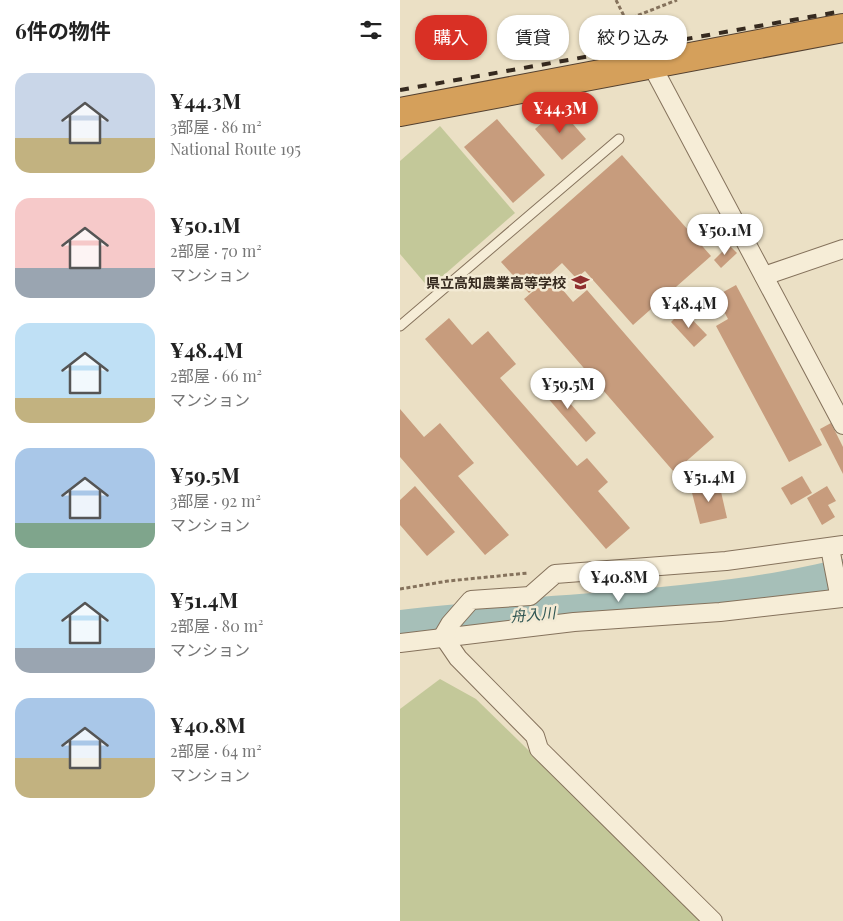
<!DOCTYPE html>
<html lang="ja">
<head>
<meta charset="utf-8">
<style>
  :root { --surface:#fff; --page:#f2f2f2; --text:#222; --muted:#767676; --accent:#d93025 }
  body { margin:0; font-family:"Playfair Display","Noto Sans JP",serif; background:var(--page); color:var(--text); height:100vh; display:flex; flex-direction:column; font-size:19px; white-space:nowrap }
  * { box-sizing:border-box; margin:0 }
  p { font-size:16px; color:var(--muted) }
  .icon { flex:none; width:28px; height:28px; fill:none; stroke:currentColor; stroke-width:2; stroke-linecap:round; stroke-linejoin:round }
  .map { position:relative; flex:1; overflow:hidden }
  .side { display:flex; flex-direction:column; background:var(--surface); width:400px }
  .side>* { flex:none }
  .guide { position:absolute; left:15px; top:15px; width:352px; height:45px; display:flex; gap:10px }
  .price { position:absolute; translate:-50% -42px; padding:0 11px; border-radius:18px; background:#fff; color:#222; font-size:16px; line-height:32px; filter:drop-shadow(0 1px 2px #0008) }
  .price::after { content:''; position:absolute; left:50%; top:30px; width:15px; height:11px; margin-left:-8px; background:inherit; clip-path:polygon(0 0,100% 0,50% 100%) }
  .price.selected { background:var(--accent); color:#fff }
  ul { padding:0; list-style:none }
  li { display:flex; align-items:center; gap:15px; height:125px; padding:0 15px }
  li span { display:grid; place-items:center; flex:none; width:140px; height:100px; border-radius:15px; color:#555 }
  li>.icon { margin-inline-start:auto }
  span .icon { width:60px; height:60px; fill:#fffc; stroke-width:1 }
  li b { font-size:21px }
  h2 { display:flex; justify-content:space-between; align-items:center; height:60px; padding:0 15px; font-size:21px }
  .tag { padding:0 18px; border-radius:20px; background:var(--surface); box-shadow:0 1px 4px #0004; font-size:18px; line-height:45px }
  .tag.selected { background:var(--accent); color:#fff }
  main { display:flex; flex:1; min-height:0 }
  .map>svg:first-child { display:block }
  .green { fill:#c3c899 }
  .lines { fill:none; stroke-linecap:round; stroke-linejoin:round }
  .river { stroke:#a6bfb8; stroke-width:34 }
  .building { fill:#c79c7d }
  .lane-casing { stroke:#85725c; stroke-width:11 }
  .street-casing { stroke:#85725c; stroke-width:20 }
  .highway-casing { stroke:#534030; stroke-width:30 }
  .path { stroke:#85725c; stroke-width:3; stroke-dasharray:4 2.5; stroke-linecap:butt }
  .lane { stroke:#f6edd7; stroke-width:9 }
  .street { stroke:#f6edd7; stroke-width:18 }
  .highway { stroke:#d5a05b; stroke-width:28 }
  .rail { stroke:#362a1f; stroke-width:4; stroke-dasharray:9 9; stroke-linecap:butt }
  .labels { text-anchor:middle; stroke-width:5; stroke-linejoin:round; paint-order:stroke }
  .poi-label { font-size:14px; font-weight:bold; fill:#362a1f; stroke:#f3ead4; text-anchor:end }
  .water-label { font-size:15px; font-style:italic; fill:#2f5552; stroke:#f3ead4 }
</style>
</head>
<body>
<main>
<section class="side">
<h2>6件の物件<svg class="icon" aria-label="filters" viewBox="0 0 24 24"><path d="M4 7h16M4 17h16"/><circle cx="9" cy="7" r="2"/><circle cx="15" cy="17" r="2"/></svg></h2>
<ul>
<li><span style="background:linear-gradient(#c9d6e8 65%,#c2b280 0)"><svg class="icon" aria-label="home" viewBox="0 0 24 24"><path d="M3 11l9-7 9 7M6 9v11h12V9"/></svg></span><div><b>¥44.3M</b><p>3部屋 · 86 m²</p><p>National Route 195</p></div></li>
<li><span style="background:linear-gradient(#f6c9c9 70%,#9aa5b1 0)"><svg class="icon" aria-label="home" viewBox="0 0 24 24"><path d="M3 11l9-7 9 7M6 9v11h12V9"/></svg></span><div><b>¥50.1M</b><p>2部屋 · 70 m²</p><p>マンション</p></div></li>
<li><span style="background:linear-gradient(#bfe0f5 75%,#c2b280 0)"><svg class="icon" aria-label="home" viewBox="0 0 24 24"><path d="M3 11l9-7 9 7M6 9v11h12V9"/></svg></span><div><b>¥48.4M</b><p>2部屋 · 66 m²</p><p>マンション</p></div></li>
<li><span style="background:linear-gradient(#a9c7e8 75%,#7fa58c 0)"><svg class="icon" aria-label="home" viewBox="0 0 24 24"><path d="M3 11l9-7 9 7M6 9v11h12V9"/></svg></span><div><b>¥59.5M</b><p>3部屋 · 92 m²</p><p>マンション</p></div></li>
<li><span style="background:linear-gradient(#bfe0f5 75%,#9aa5b1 0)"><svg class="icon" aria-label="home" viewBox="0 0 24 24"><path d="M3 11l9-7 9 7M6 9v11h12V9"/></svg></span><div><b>¥51.4M</b><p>2部屋 · 80 m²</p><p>マンション</p></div></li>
<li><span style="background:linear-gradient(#a9c7e8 60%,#c2b280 0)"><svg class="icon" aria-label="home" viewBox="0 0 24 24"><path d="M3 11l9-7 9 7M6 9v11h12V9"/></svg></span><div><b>¥40.8M</b><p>2部屋 · 64 m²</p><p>マンション</p></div></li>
</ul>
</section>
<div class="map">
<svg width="443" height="921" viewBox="0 0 443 921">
  <rect width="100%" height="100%" fill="#ebe0c5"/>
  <g class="green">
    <path d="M40 126 115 213 29 288 0 254V161Z"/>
    <path d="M40 679 76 699 303 921H0V709Z"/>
  </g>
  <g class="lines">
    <path class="river" d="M0 627C118 613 237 610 354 593 384 589 413 582 443 576"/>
  </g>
  <g class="building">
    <path d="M159 108 186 139 162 160 135 129Z"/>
    <path d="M97 119 145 175 113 203 64 147Z"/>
    <path d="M222 155 311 256 233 325 185 271 176 278 162 263 129 293 101 262Z"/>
    <path d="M329 245 337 253 321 268 314 260Z"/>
    <path d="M151 276 173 302 187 290 314 437 274 472 124 299Z"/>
    <path d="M336 285 422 445 389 462 316 326 328 319 316 296Z"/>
    <path d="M283 310 307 335 294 347 271 322Z"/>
    <path d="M49 318 72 345 88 331 116 364 100 378 177 466 187 458 208 482 198 491 230 528 206 549 25 339Z"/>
    <path d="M149 379 196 433 186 442 139 388Z"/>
    <path d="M0 409 24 437 40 423 74 463 58 476 109 535 85 555 0 457Z"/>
    <path d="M431 423 443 447V474L420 429Z"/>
    <path d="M402 476 412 493 391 505 381 488Z"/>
    <path d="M319 483 327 518 300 524 291 489Z"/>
    <path d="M15 486 55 532 27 556 0 525V500Z"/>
    <path d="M427 486 436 501 428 505 435 517 422 525 407 498Z"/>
  </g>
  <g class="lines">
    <defs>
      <path id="lane" d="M0 326 219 139"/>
      <g id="street">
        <path d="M251 64 443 425"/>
        <path d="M364 276 443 249"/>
        <path d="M430 548 438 589 443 596"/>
        <path d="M0 643 174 622 320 612 443 598"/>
        <path d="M313 921 139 749 135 736 58 658 43 636 50 624 71 600 130 596 155 574 326 561 443 545"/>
      </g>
      <path id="highway" d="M0 112 443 28"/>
    </defs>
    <use href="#lane" class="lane-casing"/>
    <use href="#street" class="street-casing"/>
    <use href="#highway" class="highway-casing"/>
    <g class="path">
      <path d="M216 0 226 20 244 44"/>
      <path d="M226 20 277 0"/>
      <path d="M0 589 48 581 128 573"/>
    </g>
    <use href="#lane" class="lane"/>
    <use href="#street" class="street"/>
    <use href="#highway" class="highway"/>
    <path class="rail" d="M0 90 443 11"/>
  </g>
  <defs>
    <symbol id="school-bare" viewBox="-9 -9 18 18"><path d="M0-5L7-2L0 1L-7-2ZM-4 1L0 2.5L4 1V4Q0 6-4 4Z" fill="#903030" stroke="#f3ead4" stroke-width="2.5" paint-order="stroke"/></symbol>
  </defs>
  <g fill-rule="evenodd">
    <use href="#school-bare" x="168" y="270" width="25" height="25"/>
  </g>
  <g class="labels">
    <g class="poi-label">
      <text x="166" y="288">県立高知農業高等学校</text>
    </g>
    <g class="water-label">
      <text transform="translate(133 615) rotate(-5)" y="5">舟入川</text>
    </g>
  </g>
</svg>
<b class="price selected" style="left:160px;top:134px">¥44.3M</b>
<b class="price" style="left:325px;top:256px">¥50.1M</b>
<b class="price" style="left:289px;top:329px">¥48.4M</b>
<b class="price" style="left:168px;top:410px">¥59.5M</b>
<b class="price" style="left:309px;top:503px">¥51.4M</b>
<b class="price" style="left:219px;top:603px">¥40.8M</b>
<div class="guide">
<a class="tag selected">購入</a>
<a class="tag">賃貸</a>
<a class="tag">絞り込み</a>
</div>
</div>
</main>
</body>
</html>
